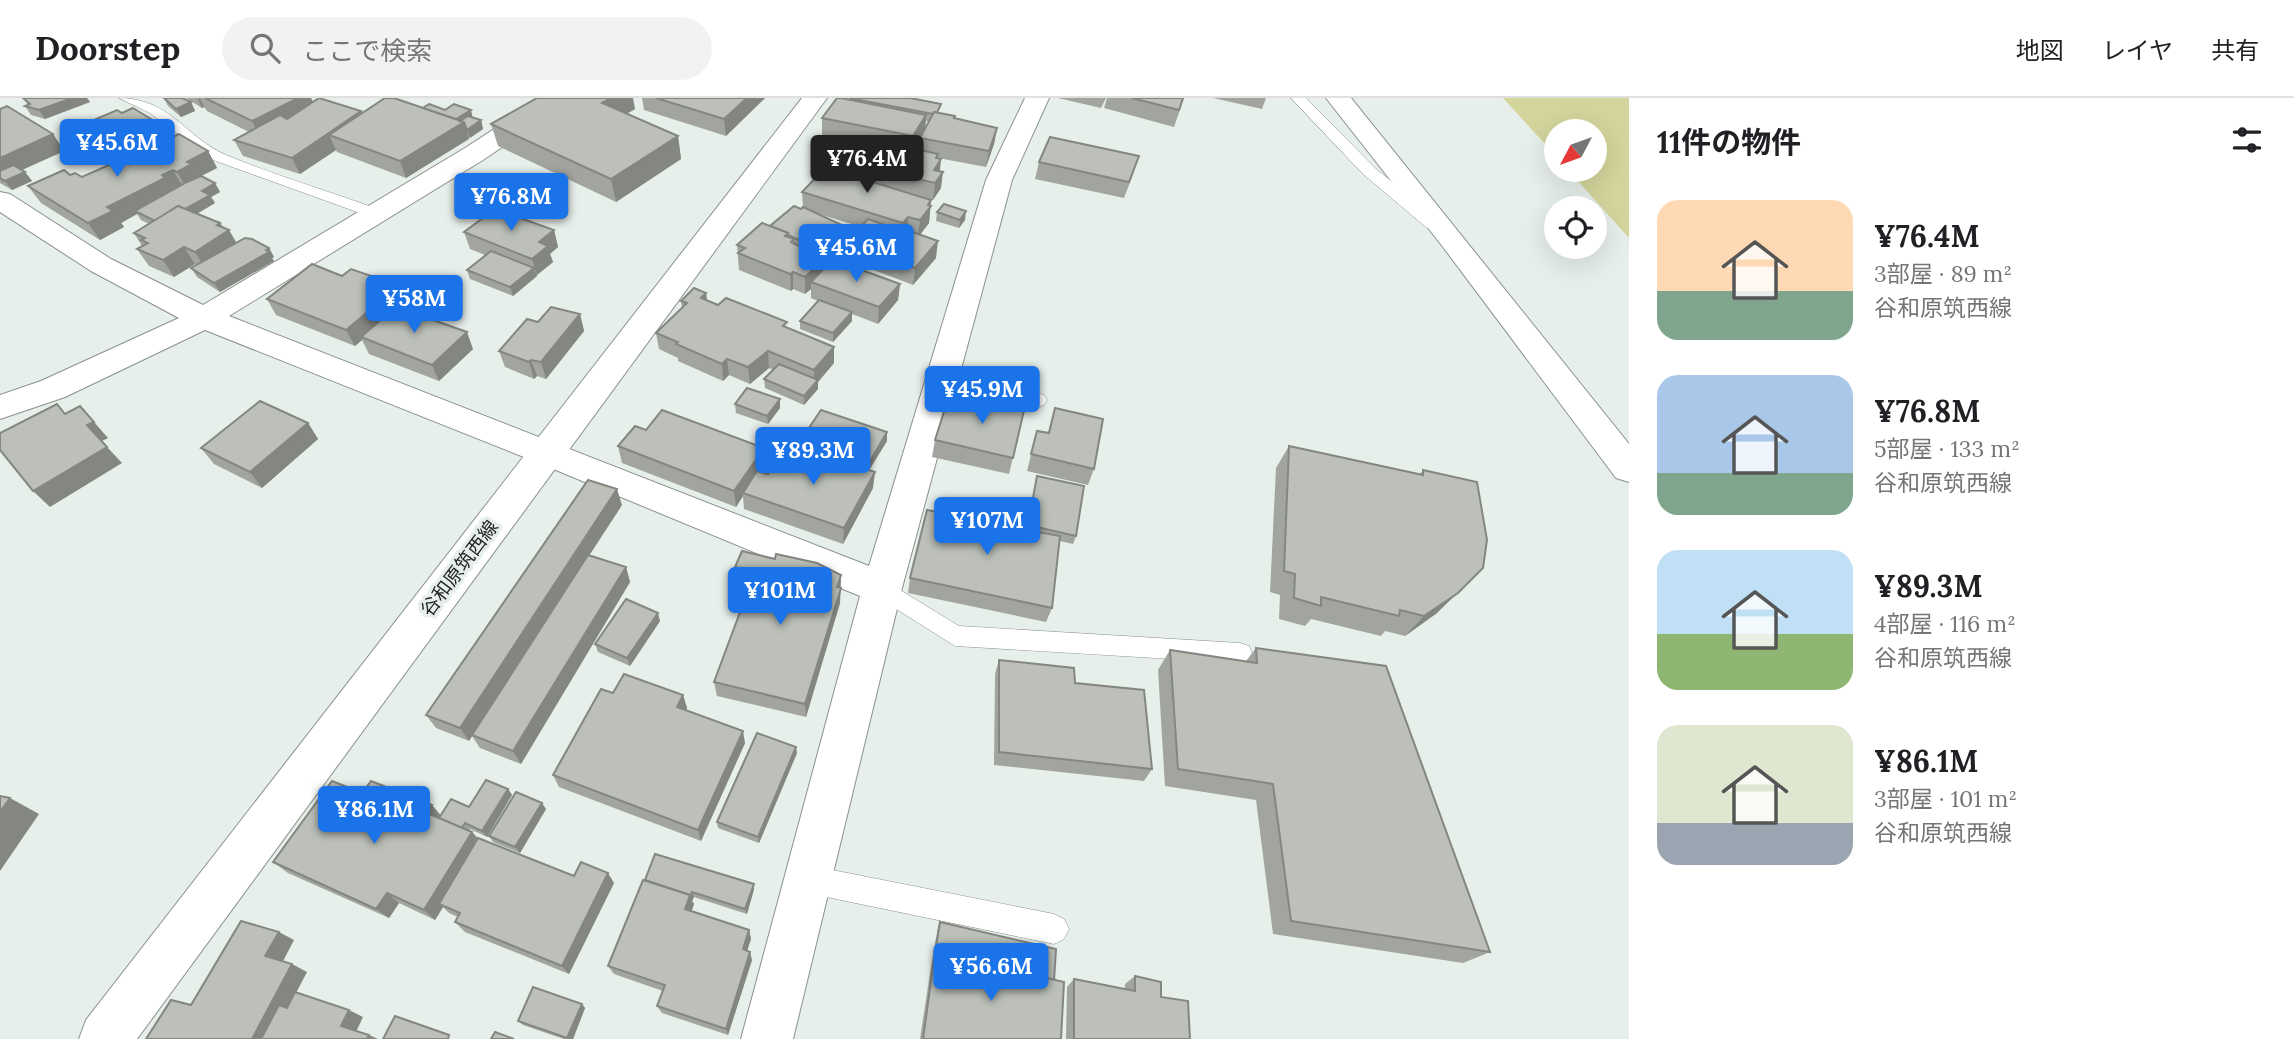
<!DOCTYPE html>
<html lang="ja">
<head>
<meta charset="utf-8">
<style>
  :root { --surface:#fff; --page:#f2f2f2; --text:#202124; --muted:#757577; --line:#e0e0e0; --accent:#1a73e8 }
  body { margin:0; font-family:Lora,"Noto Sans JP",serif; background:var(--page); color:var(--text); height:100vh; display:flex; flex-direction:column; font-size:26px; white-space:nowrap }
  * { box-sizing:border-box; margin:0 }
  p { font-size:23px; color:var(--muted) }
  .icon { flex:none; width:38px; height:38px; fill:none; stroke:currentColor; stroke-width:2; stroke-linecap:round; stroke-linejoin:round }
  .map { position:relative; flex:1; overflow:hidden }
  .side { display:flex; flex-direction:column; background:var(--surface); width:665px }
  .side>* { flex:none }
  .needle { width:46px; rotate:229deg }
  .buttons { position:absolute; left:1544px; top:21px; display:grid; gap:14px }
  .buttons a { display:grid; place-items:center; width:63px; height:63px; border-radius:50%; background:var(--surface); box-shadow:0 7px 28px #0002; font-size:35px }
  .price { position:absolute; translate:-50% -60px; padding:0 16px; border-radius:7px; background:var(--accent); color:#fff; font-size:23px; line-height:46px; filter:drop-shadow(0 2px 4px #0008) }
  .price::after { content:''; position:absolute; left:50%; top:42px; width:21px; height:16px; margin-left:-10px; background:inherit; clip-path:polygon(0 0,100% 0,50% 100%) }
  .price.selected { background:#222; color:#fff }
  ul { padding:0; list-style:none }
  li { display:flex; align-items:center; gap:21px; height:175px; padding:0 28px }
  li span { display:grid; place-items:center; flex:none; width:196px; height:140px; border-radius:21px; color:#555 }
  li>.icon { margin-inline-start:auto }
  span .icon { width:84px; height:84px; fill:#fffc; stroke-width:1 }
  li b { font-size:30px }
  h2 { display:flex; justify-content:space-between; align-items:center; height:84px; padding:0 28px; font-size:30px }
  header { display:flex; align-items:center; gap:42px; box-sizing:border-box; height:98px; padding:0 35px; background:var(--surface); border-bottom:2px solid var(--line) }
  header strong { font-size:33px }
  nav { display:flex; gap:38px; margin-inline-start:auto; font-size:24px }
  .search { width:490px; height:63px; background:var(--page); display:flex; align-items:center; gap:18px; box-sizing:border-box; padding:0 24px; border-radius:38px; color:var(--muted); font-size:26px }
  main { display:flex; flex:1; min-height:0 }
  .map>svg:first-child { display:block }
  .green { fill:#d4d49d }
  .lines { fill:none; stroke-linecap:round; stroke-linejoin:round }
  .lane-casing { stroke:#8a918c; stroke-width:1 }
  .street-casing { stroke:#8a918c; stroke-width:2 }
  .secondary-casing { stroke:#8a918c; stroke-width:2 }
  .lane { fill:#fff; fill-rule:evenodd }
  .street { fill:#fff; fill-rule:evenodd }
  .secondary { fill:#fff; fill-rule:evenodd }
  .wall { fill:#a2a59f; fill-rule:evenodd }
  .shaded-wall { fill:#848682 }
  .building { fill:#bcc0b9; stroke:#848682; stroke-width:2 }
  .labels { text-anchor:middle; stroke-width:7; stroke-linejoin:round; paint-order:stroke }
  .street-label { font-size:19px; fill:#232624; stroke:#e7efea }
</style>
</head>
<body>
<header>
<strong>Doorstep</strong>
<div class="search"><svg class="icon" aria-label="search" viewBox="0 0 24 24"><circle cx="10" cy="10" r="6"/><path d="M15 15l6 6"/></svg>ここで検索</div>
<nav><a>地図</a><a>レイヤ</a><a>共有</a></nav>
</header>
<main>
<div class="map">
<svg width="1629" height="941" viewBox="0 0 1629 941">
  <rect width="100%" height="100%" fill="#e7efea"/>
  <path class="green" d="M1503 0H1629V140L1568 72H1594V33H1556V58Z"/>
  <g class="lines">
    <defs>
      <g id="lane">
        <path d="M119 0C170 0 185 39 226 57 276 78 329 93 380 112L382 115 374 120 368 118 213 62 150 15Z"/>
        <path d="M1291 0H1306L1375 70 1439 122 1441 126 1439 130H1427L1363 76Z"/>
        <path d="M941 279 1037 295 1044 297 1047 302 1044 307 1037 309 934 291 931 286 934 281Z"/>
        <path d="M882 481 959 528 1240 545 1249 548 1252 555 1249 562 1240 565 955 548 874 497 870 490 874 483Z"/>
        <path d="M807 767 1054 816 1064 821 1069 831 1064 841 1054 846 807 795 797 791 793 781 797 771Z"/>
      </g>
      <g id="street">
        <path d="M542 0H570L567 5 483 62 229 218 869 468 986 82 1025 0H1049L1012 82 902 490 793 941H741L860 498 534 363 205 232 65 299 0 321V297L41 283 179 220 91 173 0 114V94L10 96 111 161 203 207 465 50Z"/>
        <path d="M1326 0H1351L1629 346V384L1616 380 1443 149Z"/>
      </g>
      <path id="secondary" d="M802 0H827L137 941H79L86 922Z"/>
    </defs>
    <use href="#lane" class="lane-casing"/>
    <use href="#street" class="street-casing"/>
    <use href="#secondary" class="secondary-casing"/>
    <use href="#lane" class="lane"/>
    <use href="#street" class="street"/>
    <use href="#secondary" class="secondary"/>
  </g>
  <g class="wall">
    <path d="M23 0H87L90 4 45 21 31 17 25 8 28 7Z"/>
    <path d="M164 0 191 4 195 13 181 19 168 8Z"/>
    <path d="M186 0H311L313 4 362 15 423 10 445 12 481 22 483 31 406 80 337 54 336 52 300 76 243 58 234 42 249 34 207 13 204 9 202 10Z"/>
    <path d="M640 0H765L726 38 644 12 642 0Z"/>
    <path d="M849 0 940 15 954 20 997 30 994 46 986 69 938 60 941 61 940 73 941 90 933 102H931L929 125 920 137 936 160 913 187 845 161 844 164 833 162V153L839 140 828 150 818 146 810 153 824 170 839 168 900 186 898 202 878 226 852 216V223L833 244 800 231V223L818 203 811 200V191L805 196 793 191 791 193 739 172 737 147 803 109 802 94 866 78V82L873 85 874 71 888 50 822 37V20L849 2ZM926 23 929 24 925 32ZM920 40 919 52 914 51ZM819 116 861 129 854 136 844 132V128Z"/>
    <path d="M1058 0H1106L1101 10Z"/>
    <path d="M1107 0H1184L1174 29 1104 10Z"/>
    <path d="M1213 0H1266L1262 11Z"/>
    <path d="M0 11 53 36 64 53 22 72 25 74 32 83 12 92 0 85Z"/>
    <path d="M635 11 626 16 678 38 681 61 616 104 498 48 491 26Z"/>
    <path d="M151 21 156 29 91 55 72 42 66 34Z"/>
    <path d="M208 53 217 70 199 79 215 85 220 94 211 99 215 105 197 116 220 125 236 145 269 150 274 159 272 160 274 163 220 194 197 179 191 170 197 167 195 166 174 179 149 168 137 151 142 148 134 135 149 126 141 122 137 116 121 125 124 129 100 142 41 105 28 88 70 77 82 79Z"/>
    <path d="M1039 64 1134 74 1124 100 1035 81Z"/>
    <path d="M937 114 965 122 959 130 936 123Z"/>
    <path d="M554 132 558 149 550 156 553 164 537 177H536L537 178 513 198 470 181 467 172 485 157 470 151 464 134Z"/>
    <path d="M342 178 377 180 380 185 392 190 400 207 397 209 473 251 439 283 369 256 362 242 355 248 276 217 267 201Z"/>
    <path d="M706 195 707 203 787 229 834 265 818 284V291L804 307 765 290 764 281 773 272 769 270 750 286 729 277 723 283 678 263V260L659 251 656 235 682 210 681 203Z"/>
    <path d="M580 216 584 233 546 281 537 278 534 281 505 269 499 253 538 224Z"/>
    <path d="M780 301V310L768 326 736 315 735 306Z"/>
    <path d="M1025 308 1009 376 932 359 935 342 985 309Z"/>
    <path d="M1055 310 1094 371 1088 387 1027 373 1037 333 1048 335Z"/>
    <path d="M308 325 318 341 262 390 214 366 201 350Z"/>
    <path d="M646 332 764 350 766 366 760 374 768 376 827 366 830 361 801 350V342L887 343 869 372 873 390 843 446 744 411 743 398 736 409 622 365 618 348Z"/>
    <path d="M1289 348 1420 376 1423 372 1437 515 1405 538 1385 533 1381 538 1311 521 1305 528 1279 521 1280 497 1270 494 1276 370Z"/>
    <path d="M1037 378 1076 438 1073 446 1060 443 1052 510 1046 524 908 495 910 480 995 426 1026 432Z"/>
    <path d="M622 407 589 457 626 469 630 484 521 666 480 650 472 638 469 643 436 630 426 617Z"/>
    <path d="M735 469 841 477 840 505 806 619 717 598 714 584 750 488 737 485Z"/>
    <path d="M660 523 630 568 598 554 595 546Z"/>
    <path d="M1256 550 1490 854 1463 865 1273 836 1256 702 1165 688 1158 572 1170 552 1246 563Z"/>
    <path d="M999 562 1075 585 1152 671 1144 683 994 667 995 576Z"/>
    <path d="M613 595 683 597 687 610 686 612 745 645 701 743 559 689 553 677Z"/>
    <path d="M797 655 759 745 718 730 717 724Z"/>
    <path d="M508 691 512 697 487 739 470 731 469 732 472 734 478 740 574 778 614 785 569 876 465 834 455 824 458 819 449 815 443 809 435 822 399 805 389 820 288 775 273 764 362 695 432 707 440 717 469 709Z"/>
    <path d="M546 711 520 755 493 744 489 738Z"/>
    <path d="M645 782 754 786V791L747 816 694 799 692 803 694 806 691 813 749 832 751 841 747 853 752 862 728 937 662 915 657 908 663 893 614 876 608 868Z"/>
    <path d="M940 824 1054 882 1061 941H920L932 862 938 829Z"/>
    <path d="M1135 878 1161 899 1190 941H1066L1067 889 1074 881 1125 891V886Z"/>
    <path d="M582 906 585 910 573 941H564L523 927 518 923Z"/>
  </g>
  <g class="shaded-wall">
    <path d="M72 0H87L90 4 45 21 39 12Z"/>
    <path d="M200 0 204 9 202 10 198 1Z"/>
    <path d="M296 0H311L316 11 260 40 252 23Z"/>
    <path d="M611 0H633L635 11 606 28 602 5Z"/>
    <path d="M747 0H765L726 38 724 21Z"/>
    <path d="M191 4 195 13 181 19 176 11Z"/>
    <path d="M471 12 473 21 465 26 469 41 406 80 400 63 450 25Z"/>
    <path d="M361 13 368 29 329 37 336 52 300 76 292 60Z"/>
    <path d="M926 17 925 33 912 55 913 38Z"/>
    <path d="M151 21 156 29 91 55 86 46Z"/>
    <path d="M481 22 483 31 470 40 467 32Z"/>
    <path d="M997 30 994 46 986 69 989 53Z"/>
    <path d="M53 36 64 53 4 80 0 74V60Z"/>
    <path d="M678 38 681 61 616 104 611 81Z"/>
    <path d="M208 53 217 70 199 79 187 91 177 74 187 64Z"/>
    <path d="M938 56 937 67 941 61 939 78 932 85 936 60Z"/>
    <path d="M173 72 183 89 135 113 137 116 121 125 124 129 100 142 88 125 107 109Z"/>
    <path d="M25 74 32 83 12 92 5 83Z"/>
    <path d="M943 74 941 90 933 102 935 85Z"/>
    <path d="M215 85 220 94 211 99 215 105 165 134 202 93Z"/>
    <path d="M931 102 929 125 918 139 920 122Z"/>
    <path d="M966 113 965 122 959 130 960 122Z"/>
    <path d="M908 119 907 135 902 142 903 125Z"/>
    <path d="M220 125 225 134 229 132 239 149 205 171 195 154 217 127Z"/>
    <path d="M844 128V136L828 150V141Z"/>
    <path d="M554 132 558 149 550 156 553 164 537 177 532 161 539 144Z"/>
    <path d="M818 137V146L808 155V146Z"/>
    <path d="M938 143 936 160 913 187 915 170Z"/>
    <path d="M184 149 195 166 174 179 163 162Z"/>
    <path d="M269 150 274 159 272 160 274 163 220 194 214 185Z"/>
    <path d="M824 161V178L811 184V191L805 196V179Z"/>
    <path d="M534 170 537 178 513 198 510 189Z"/>
    <path d="M793 174V191L791 193 790 176Z"/>
    <path d="M900 186 898 202 878 226 879 209Z"/>
    <path d="M392 190 400 207 361 239 362 242 355 248 346 232Z"/>
    <path d="M706 195 708 212 701 200Z"/>
    <path d="M852 214V223L833 244V235Z"/>
    <path d="M580 216 584 233 546 281 541 264Z"/>
    <path d="M467 234 473 251 439 283 432 267Z"/>
    <path d="M834 249V265L818 284V291L804 307V298L814 287V272Z"/>
    <path d="M768 253 769 270 750 286 748 269Z"/>
    <path d="M727 261 729 277 723 283 722 266Z"/>
    <path d="M531 262 537 278 534 281 529 264Z"/>
    <path d="M780 301V310L768 326 767 318Z"/>
    <path d="M94 324 108 340 102 343 87 327Z"/>
    <path d="M308 325 318 341 262 390 250 374Z"/>
    <path d="M887 334V343L868 374 869 365Z"/>
    <path d="M107 349 122 365 50 409 33 393Z"/>
    <path d="M764 350 766 366 745 396 743 395V398L736 409 734 393Z"/>
    <path d="M875 374 873 390 843 446 844 430Z"/>
    <path d="M617 391 622 407 469 643 460 630Z"/>
    <path d="M626 469 630 484 521 666 513 653Z"/>
    <path d="M1483 470 1437 515 1405 538 1424 518Z"/>
    <path d="M841 477 840 505 806 619 805 606Z"/>
    <path d="M658 515 660 523 630 568 627 560Z"/>
    <path d="M683 597 687 610 680 622 677 609Z"/>
    <path d="M743 633 745 645 701 743 698 732Z"/>
    <path d="M796 649 797 655 759 745 758 739Z"/>
    <path d="M508 691 512 697 487 739 482 733Z"/>
    <path d="M10 700 39 716 0 773V714Z"/>
    <path d="M542 705 546 711 520 755 515 749Z"/>
    <path d="M432 707 442 719 440 722 427 715Z"/>
    <path d="M472 734 481 745 439 806 443 809 435 822 424 812Z"/>
    <path d="M608 775 614 785 569 876 562 868Z"/>
    <path d="M754 786V791L747 816 745 811Z"/>
    <path d="M692 794 694 799 692 803 694 806 689 821 685 811Z"/>
    <path d="M387 795 399 805 389 820 376 811Z"/>
    <path d="M749 832 751 841 745 859 743 851Z"/>
    <path d="M279 834 294 842 281 867 265 858Z"/>
    <path d="M750 854 752 862 728 937 726 931Z"/>
    <path d="M292 866 307 874 272 941H252Z"/>
    <path d="M582 906 585 910 573 941H568L567 940Z"/>
    <path d="M349 912 363 919 356 934 341 928Z"/>
    <path d="M369 937 378 941H367Z"/>
  </g>
  <g class="building">
    <path d="M23 0H72L39 12 25 8 30 6Z"/>
    <path d="M164 0H182L191 4 176 11Z"/>
    <path d="M205 0H298L252 23Z"/>
    <path d="M319 0 361 13 292 60 234 42 280 17 287 21Z"/>
    <path d="M385 0H394L464 24 400 63 329 37Z"/>
    <path d="M537 0H611L602 5 678 38 611 81 491 26Z"/>
    <path d="M656 0H747L724 21Z"/>
    <path d="M837 0H841L926 17 913 38 822 20Z"/>
    <path d="M849 0H910L941 6 937 15 934 14 933 16Z"/>
    <path d="M1132 0H1183L1179 12Z"/>
    <path d="M429 6 445 12 454 6 471 12 456 21 423 10Z"/>
    <path d="M7 8 53 36 0 60V11Z"/>
    <path d="M133 10 151 21 86 46 66 34 117 12 122 15Z"/>
    <path d="M934 14 955 18 954 20 997 30 989 53 920 40Z"/>
    <path d="M468 18 481 22 467 32 464 24 460 23Z"/>
    <path d="M179 36 208 53 187 64 192 66 177 74 173 72 162 77 165 80 107 109 113 113 88 125 28 88 64 72 70 77 75 75 82 79Z"/>
    <path d="M1050 39 1139 58 1129 84 1039 64Z"/>
    <path d="M899 47 938 56 936 60 941 61 934 72 943 74 935 85 874 71 889 50 896 51Z"/>
    <path d="M13 67 25 74 5 83 0 80V73Z"/>
    <path d="M828 67 866 78 863 81 931 102 928 107 931 108 920 122 908 119 903 125 802 94Z"/>
    <path d="M201 78 215 85 202 93 210 97 185 111 178 108 155 123 135 113 187 84Z"/>
    <path d="M944 106 966 113 960 122 937 114Z"/>
    <path d="M178 108 220 125 217 127 229 132 195 154 184 149 163 162 137 151 148 145 141 142 145 140 134 135Z"/>
    <path d="M794 108 801 111 803 109 844 128 828 141 818 137 808 146 788 137V135L770 128Z"/>
    <path d="M495 111 554 132 539 144 548 148 532 161 464 134Z"/>
    <path d="M868 121 896 131 898 129 938 143 915 170 846 145Z"/>
    <path d="M762 125 788 135 785 138 794 141 791 144 824 161 805 179 793 174 790 176 738 155 745 150 737 147Z"/>
    <path d="M844 132 854 134 846 145 845 152 844 155 833 153Z"/>
    <path d="M245 140 252 141 269 150 266 152 269 154 214 185 191 170Z"/>
    <path d="M491 153 534 170 510 189 467 172Z"/>
    <path d="M829 165 839 168 842 165 900 186 879 209 811 184Z"/>
    <path d="M312 166 342 178 351 171 377 180 374 183 392 190 387 195 389 196 346 232 267 201Z"/>
    <path d="M694 190 706 195 701 200 718 207 726 200 787 224 783 228 834 249 814 272 768 253 748 269 727 261 722 266 676 246 678 244 656 235 687 205 681 203Z"/>
    <path d="M819 202 852 214 833 235 800 223Z"/>
    <path d="M396 209 467 234 432 267 361 239Z"/>
    <path d="M551 209 580 216 541 264 531 262 529 264 499 253 527 221 538 224Z"/>
    <path d="M779 266 818 282 804 298 764 281Z"/>
    <path d="M747 290 780 301 767 318 735 306Z"/>
    <path d="M988 300 1025 308 1013 360 935 342 948 301 985 309Z"/>
    <path d="M260 303 308 325 250 374 201 350Z"/>
    <path d="M57 306 65 316 80 308 94 324 87 327 107 349 33 393 0 352V335Z"/>
    <path d="M1055 310 1103 321 1094 371 1031 356 1037 333 1049 335Z"/>
    <path d="M662 312 764 350 734 393 618 348 635 328 646 332Z"/>
    <path d="M821 312 887 334 869 365 801 342Z"/>
    <path d="M1289 348 1423 377V372L1477 384 1487 442 1483 470 1458 495 1424 518 1400 512 1399 518 1321 499V508L1294 500 1295 476 1284 473Z"/>
    <path d="M783 351 827 366 831 359 875 374 844 430 743 395 757 373 768 376Z"/>
    <path d="M1037 378 1084 388 1076 438 1028 427Z"/>
    <path d="M588 382 617 391 460 630 426 617Z"/>
    <path d="M970 410 997 415 995 426 1060 438 1052 510 910 480 927 412 968 420Z"/>
    <path d="M742 453 775 461 776 456 817 465 841 477 837 489 841 490 805 606 714 584 755 474 735 469Z"/>
    <path d="M588 457 626 469 513 653 472 637Z"/>
    <path d="M626 501 658 515 627 560 595 546Z"/>
    <path d="M1256 550 1386 568 1490 854 1291 823 1273 686 1178 671 1170 552 1257 565Z"/>
    <path d="M999 562 1074 570 1075 585 1144 592 1152 671 999 654Z"/>
    <path d="M624 576 683 597 677 609 743 633 698 732 553 677 601 591 613 595Z"/>
    <path d="M757 635 796 649 758 739 717 724Z"/>
    <path d="M486 682 508 691 482 733 465 725 462 730 439 720 451 701 469 709Z"/>
    <path d="M332 683 362 695 371 683 432 707 427 715 472 734 424 812 387 795 376 811 273 764Z"/>
    <path d="M516 694 542 705 515 749 489 738Z"/>
    <path d="M0 698 10 700 0 714Z"/>
    <path d="M478 740 574 778 581 764 608 775 562 868 455 824 460 815 439 806Z"/>
    <path d="M655 756 754 786 745 811 692 794 690 798V797L645 782Z"/>
    <path d="M643 782 690 797 685 811 749 832 743 851 750 854 726 931 657 908 665 887 608 868Z"/>
    <path d="M241 823 279 834 265 858 292 866 252 941H146L171 902 191 907Z"/>
    <path d="M940 824 1056 851 1054 882 935 854V855Z"/>
    <path d="M935 854 1064 884 1061 941H923Z"/>
    <path d="M1135 878 1161 884V899L1188 903 1190 941H1074V881L1135 893Z"/>
    <path d="M533 889 582 906 567 940 518 923Z"/>
    <path d="M295 894 349 912 341 928 369 937 367 941H261L279 907 287 910Z"/>
    <path d="M395 918 449 937 448 941H383Z"/>
    <path d="M495 934 514 941H491Z"/>
  </g>
  <g class="labels">
    <g class="street-label">
      <text transform="translate(459 470) rotate(-53)" y="7">谷和原筑西線</text>
    </g>
  </g>
</svg>
<div class="buttons">
<a><svg class="needle" viewBox="-14 -14 28 28"><path d="M0-13l5 13h-10z" fill="#e53935"/><path d="M0 13l5-13h-10z" fill="#757577"/></svg></a>
<a><svg class="icon" aria-label="locate" viewBox="0 0 24 24"><circle cx="12" cy="12" r="6"/><path d="M12 2v4M12 18v4M2 12h4M18 12h4"/></svg></a>
</div>
<b class="price" style="left:117px;top:81px">¥45.6M</b>
<b class="price selected" style="left:867px;top:97px">¥76.4M</b>
<b class="price" style="left:511px;top:135px">¥76.8M</b>
<b class="price" style="left:856px;top:186px">¥45.6M</b>
<b class="price" style="left:414px;top:237px">¥58M</b>
<b class="price" style="left:982px;top:328px">¥45.9M</b>
<b class="price" style="left:813px;top:389px">¥89.3M</b>
<b class="price" style="left:987px;top:459px">¥107M</b>
<b class="price" style="left:780px;top:529px">¥101M</b>
<b class="price" style="left:374px;top:748px">¥86.1M</b>
<b class="price" style="left:991px;top:905px">¥56.6M</b>
</div>
<section class="side">
<h2>11件の物件<svg class="icon" aria-label="filters" viewBox="0 0 24 24"><path d="M4 7h16M4 17h16"/><circle cx="9" cy="7" r="2"/><circle cx="15" cy="17" r="2"/></svg></h2>
<ul>
<li><span style="background:linear-gradient(#ffd9b3 65%,#7fa58c 0)"><svg class="icon" aria-label="home" viewBox="0 0 24 24"><path d="M3 11l9-7 9 7M6 9v11h12V9"/></svg></span><div><b>¥76.4M</b><p>3部屋 · 89 m²</p><p>谷和原筑西線</p></div></li>
<li><span style="background:linear-gradient(#a9c7e8 70%,#7fa58c 0)"><svg class="icon" aria-label="home" viewBox="0 0 24 24"><path d="M3 11l9-7 9 7M6 9v11h12V9"/></svg></span><div><b>¥76.8M</b><p>5部屋 · 133 m²</p><p>谷和原筑西線</p></div></li>
<li><span style="background:linear-gradient(#bfe0f5 60%,#8fb573 0)"><svg class="icon" aria-label="home" viewBox="0 0 24 24"><path d="M3 11l9-7 9 7M6 9v11h12V9"/></svg></span><div><b>¥89.3M</b><p>4部屋 · 116 m²</p><p>谷和原筑西線</p></div></li>
<li><span style="background:linear-gradient(#dfe7d0 70%,#9aa5b1 0)"><svg class="icon" aria-label="home" viewBox="0 0 24 24"><path d="M3 11l9-7 9 7M6 9v11h12V9"/></svg></span><div><b>¥86.1M</b><p>3部屋 · 101 m²</p><p>谷和原筑西線</p></div></li>
</ul>
</section>
</main>
</body>
</html>
